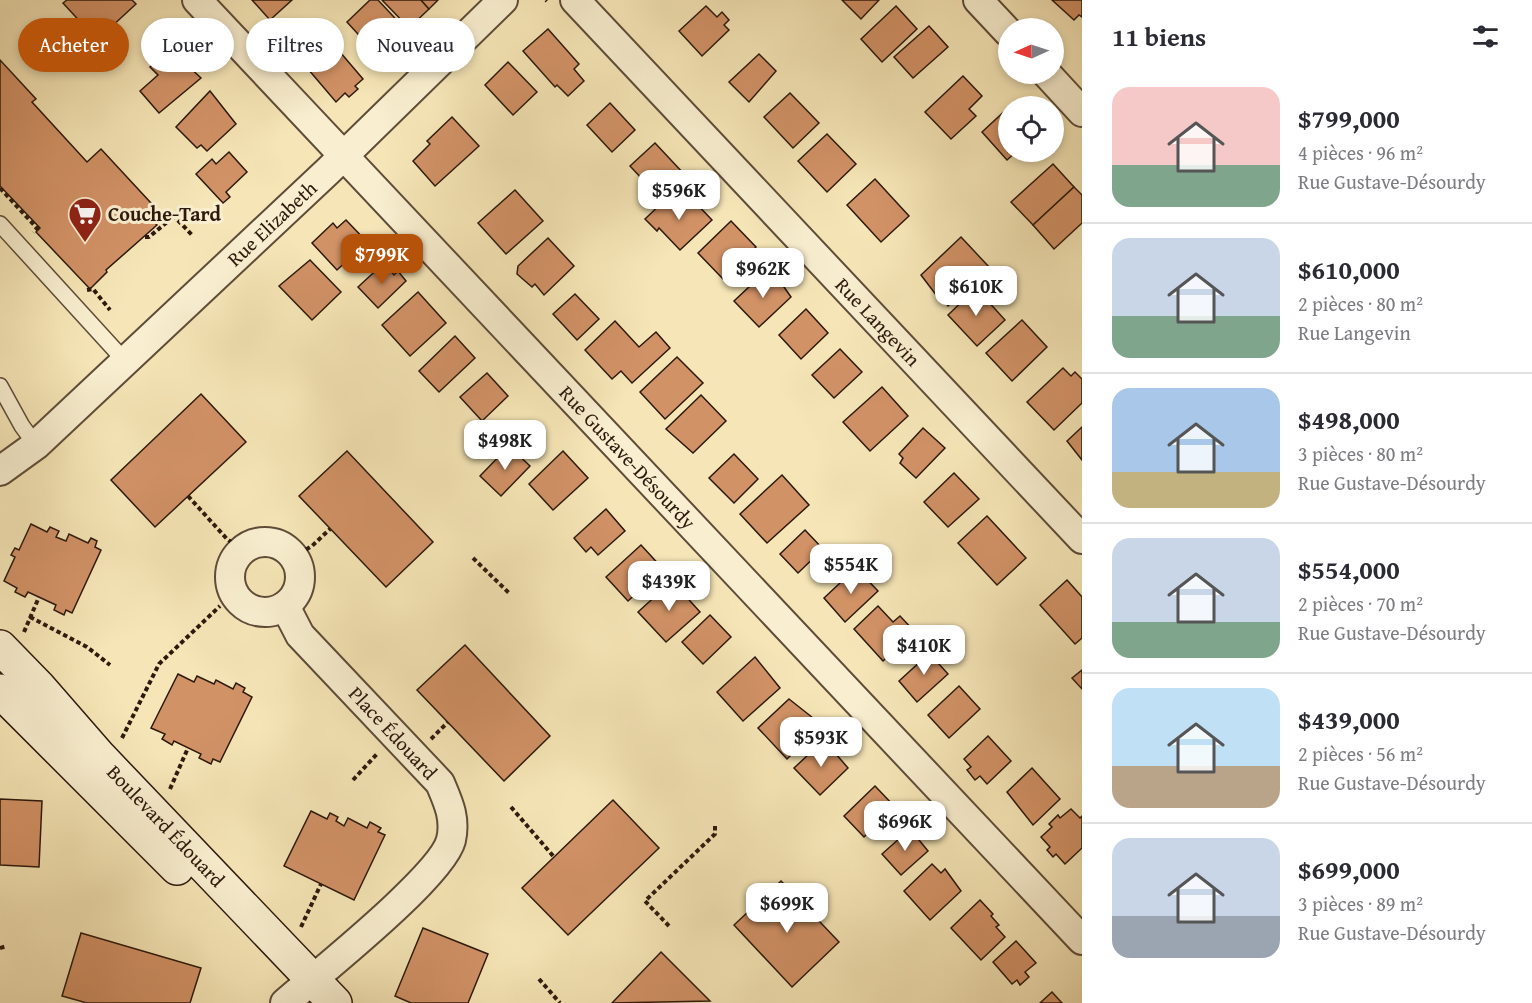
<!DOCTYPE html>
<html lang="fr">
<head>
<meta charset="utf-8">
<style>
  :root { --surface:#fff; --page:#f2f2f3; --text:#2b2b33; --muted:#7c7c81; --line:#e1e1e2; --accent:#b45309 }
  body { margin:0; font-family:"Gentium Book Plus",serif; background:var(--page); color:var(--text); height:100vh; display:flex; flex-direction:column; font-size:22px; white-space:nowrap }
  * { box-sizing:border-box; margin:0 }
  p { font-size:20px; color:var(--muted) }
  .icon { flex:none; width:33px; height:33px; fill:none; stroke:currentColor; stroke-width:2; stroke-linecap:round; stroke-linejoin:round }
  .map { position:relative; flex:1; overflow:hidden }
  .panel { display:flex; flex-direction:column; background:var(--surface); width:450px }
  .panel>* { flex:none }
  .top-card { position:absolute; left:18px; top:18px; width:570px; height:54px; display:flex; gap:12px }
  .needle { width:39px; rotate:267deg }
  .controls { position:absolute; left:998px; top:18px; display:grid; gap:12px }
  .controls a { display:grid; place-items:center; width:66px; height:66px; border-radius:50%; background:var(--surface); box-shadow:0 3px 9px #0003; font-size:30px }
  .price { position:absolute; translate:-50% -51px; padding:0 14px; border-radius:12px; background:#fff; color:#222; font-size:20px; line-height:39px; filter:drop-shadow(0 2px 3px #0008) }
  .price::after { content:''; position:absolute; left:50%; top:36px; width:18px; height:14px; margin-left:-9px; background:inherit; clip-path:polygon(0 0,100% 0,50% 100%) }
  .price.current { background:var(--accent); color:#fff }
  ul { padding:0; list-style:none }
  li { display:flex; align-items:center; gap:18px; height:150px; padding:0 30px }
  li+li { border-top:2px solid var(--line) }
  li span { display:grid; place-items:center; flex:none; width:168px; height:120px; border-radius:18px; color:#555 }
  li>.icon { margin-inline-start:auto }
  span .icon { width:72px; height:72px; fill:#fffc; stroke-width:1 }
  li b { font-size:26px }
  h2 { display:flex; justify-content:space-between; align-items:center; height:72px; padding:0 30px; font-size:26px }
  .pill { padding:0 21px; border-radius:27px; background:var(--surface); box-shadow:0 3px 9px #0003; font-size:21px; line-height:54px }
  .pill.current { background:var(--accent); color:#fff }
  main { display:flex; flex:1; min-height:0 }
  .map>svg:first-child { display:block }
  .building { fill:#d19266; stroke:#2c190d; stroke-width:1.5 }
  .lines { fill:none; stroke-linecap:round; stroke-linejoin:round }
  .lane-casing { stroke:#5e4c38; stroke-width:18 }
  .street-casing { stroke:#5e4c38; stroke-width:32 }
  .secondary-casing { stroke:#2c190d; stroke-width:36 }
  .path { stroke:#2c190d; stroke-width:4; stroke-dasharray:4.5 3; stroke-linecap:butt }
  .lane { stroke:#f9efd0; stroke-width:15 }
  .street { stroke:#f9efd0; stroke-width:28 }
  .secondary { stroke:#f9efd0; stroke-width:33 }
  .labels { text-anchor:middle; stroke-width:6; stroke-linejoin:round; paint-order:stroke }
  .poi-label { font-size:20px; font-weight:bold; fill:#2c190d; stroke:#f9efd0; text-anchor:start }
  .street-label { font-size:20px; fill:#2c190d; stroke:#f9efd0 }
</style>
</head>
<body>
<main>
<div class="map">
<svg width="1082" height="1003" viewBox="0 0 1082 1003">
  <rect width="100%" height="100%" fill="#f6e6b7"/>
  <filter id="stains"><feTurbulence type="fractalNoise" baseFrequency=".00333" numOctaves="4"/><feColorMatrix values="0 0 0 0 .2 0 0 0 0 .09 0 0 0 0 .02 0 0 0 .5 -.17"/></filter>
  <radialGradient id="worn" r=".72"><stop offset=".6" stop-color="#630" stop-opacity="0"/><stop offset="1" stop-color="#630" stop-opacity=".3"/></radialGradient>
  <g class="building">
    <path d="M67 0H132L136 4 97 40 63 3Z"/>
    <path d="M252 0H292L270 20Z"/>
    <path d="M370 0H378L406 30 398 38 402 42 392 51 387 47 378 56 347 22Z"/>
    <path d="M382 0H421L429 9 409 28Z"/>
    <path d="M421 0H438L429 9Z"/>
    <path d="M842 0H879L861 19Z"/>
    <path d="M1052 0H1082V17L1079 15 1074 20Z"/>
    <path d="M706 6 717 17 722 12 729 20 724 25 729 30 702 56 679 31Z"/>
    <path d="M896 6 917 29 882 62 861 39Z"/>
    <path d="M929 26 948 47 913 78 894 57Z"/>
    <path d="M548 29 579 64 574 69 584 81 568 96 557 85 555 87 523 51Z"/>
    <path d="M334 45 363 79 355 86 358 89 349 97 345 93 336 102 308 69Z"/>
    <path d="M170 49 201 78 159 113 140 91 158 75 150 67Z"/>
    <path d="M759 54 776 71 749 102 729 82Z"/>
    <path d="M0 60 36 99 32 102 87 162 101 149 163 216 155 223 157 225 106 270 107 272 90 289 36 232 40 228 0 186Z"/>
    <path d="M508 62 537 92 513 115 485 85Z"/>
    <path d="M963 76 982 96 969 109 976 116 951 139 925 112Z"/>
    <path d="M210 91 236 124 207 151 201 145 197 148 176 127Z"/>
    <path d="M790 93 819 123 793 148 764 117Z"/>
    <path d="M610 103 635 130 612 152 587 125Z"/>
    <path d="M1008 108V152H1016L1007 160 982 132Z"/>
    <path d="M452 117 479 146 435 186 413 161 430 144 427 141Z"/>
    <path d="M827 134 856 164 827 192 798 161Z"/>
    <path d="M655 143 684 174 659 197 630 166Z"/>
    <path d="M229 152 247 172 226 192 230 197 223 203 196 174 212 159 216 164Z"/>
    <path d="M1053 164 1074 187 1033 225 1011 202Z"/>
    <path d="M875 179 909 216 881 242 847 205Z"/>
    <path d="M1074 187 1082 195V223L1054 249 1033 225Z"/>
    <path d="M515 190 543 221 506 254 478 223Z"/>
    <path d="M689 196 712 220 680 250 659 228 657 231 645 219 665 200 674 210Z"/>
    <path d="M346 220 367 242 337 270 312 243 333 223 337 228Z"/>
    <path d="M731 221 756 247 723 279 698 253Z"/>
    <path d="M961 237 990 268 948 306 942 298 940 300 921 275Z"/>
    <path d="M548 238 574 266 544 295 535 284 532 287 517 274 518 266Z"/>
    <path d="M310 260 341 292 312 320 279 286Z"/>
    <path d="M384 263 394 275 398 271 406 281 378 308 358 287Z"/>
    <path d="M766 271 774 280 777 277 791 297 759 327 734 301Z"/>
    <path d="M976 288 1005 320 977 346 948 315Z"/>
    <path d="M418 292 446 323 410 356 382 325Z"/>
    <path d="M575 294 599 319 577 340 553 314Z"/>
    <path d="M806 309 828 333 801 359 779 335Z"/>
    <path d="M1022 320 1047 347 1012 381 986 353Z"/>
    <path d="M615 321 639 347 656 332 670 348 632 383 621 371 612 379 585 350Z"/>
    <path d="M455 336 475 358 439 392 419 371Z"/>
    <path d="M840 349 862 372 834 398 812 375Z"/>
    <path d="M677 357 703 383 665 419 640 392Z"/>
    <path d="M1063 368 1071 376 1075 372 1082 379V403L1054 430 1027 402Z"/>
    <path d="M487 373 508 396 482 421 460 397Z"/>
    <path d="M882 387 908 416 870 451 843 422Z"/>
    <path d="M201 394 246 442 155 527 111 480Z"/>
    <path d="M701 395 726 421 693 453 666 429Z"/>
    <path d="M1082 427V460L1067 441Z"/>
    <path d="M923 428 945 448 916 478 900 463 903 458 899 454Z"/>
    <path d="M509 446 530 466 501 496 480 476Z"/>
    <path d="M347 451 433 542 386 587 299 496Z"/>
    <path d="M563 451 588 478 553 510 529 484Z"/>
    <path d="M734 454 758 479 734 503 709 478Z"/>
    <path d="M954 473 979 499 948 527 924 502Z"/>
    <path d="M782 475 809 505 767 543 740 514Z"/>
    <path d="M606 509 625 531 598 555 591 547 586 552 574 538Z"/>
    <path d="M987 516 1026 558 997 585 958 543Z"/>
    <path d="M31 524 47 532 50 527 59 531 56 537 66 541 69 534 88 543 91 538 97 541 95 547 101 550 72 613 66 610 64 615 54 610 56 605 28 592 25 597 15 592 17 588 4 581 15 557 11 555 15 548 19 550Z"/>
    <path d="M805 530 823 549 798 573 780 554Z"/>
    <path d="M641 545 663 569 628 601 606 577Z"/>
    <path d="M856 568 878 591 845 622 824 598Z"/>
    <path d="M1067 580 1082 597V638L1075 644 1040 605Z"/>
    <path d="M672 581 700 612 666 642 638 612Z"/>
    <path d="M878 606 893 622 900 616 915 632 883 661 854 629Z"/>
    <path d="M710 615 731 637 703 664 682 642Z"/>
    <path d="M465 645 550 736 504 781 417 690Z"/>
    <path d="M934 649 942 658 938 663 948 674 917 702 899 681Z"/>
    <path d="M755 657 780 688 743 721 717 692Z"/>
    <path d="M1082 670V689L1072 678Z"/>
    <path d="M178 674 194 682 197 676 214 684 216 680 233 689 236 683 245 688 243 692 252 697 220 762 213 759 211 764 199 758 201 754 174 741 172 745 162 739 165 734 151 728Z"/>
    <path d="M959 686 980 709 949 738 928 715Z"/>
    <path d="M789 699 813 718 808 723 816 731 787 759 758 728Z"/>
    <path d="M988 736 1011 761 987 784 980 776 975 780 967 770 971 767 964 759Z"/>
    <path d="M824 740 848 768 820 795 794 768Z"/>
    <path d="M1032 768 1060 799 1033 825 1007 792Z"/>
    <path d="M875 786 895 807 864 837 844 816Z"/>
    <path d="M0 799 42 801 39 867 0 865Z"/>
    <path d="M613 800 659 848 568 935 522 888Z"/>
    <path d="M1071 809 1080 818 1082 816V848L1065 864 1056 854 1053 857 1047 850 1050 847 1041 837 1052 827 1049 824 1058 815 1060 818Z"/>
    <path d="M311 811 327 819 330 813 338 817 336 821 344 826 348 818 367 828 370 822 381 828 378 832 385 835 354 900 284 866Z"/>
    <path d="M910 829 928 851 901 875 882 854Z"/>
    <path d="M932 864 941 873 945 869 961 891 930 920 904 891Z"/>
    <path d="M781 881 839 942 792 987 734 925Z"/>
    <path d="M980 900 993 914 991 916 999 925 996 927 1005 937 981 960 951 928Z"/>
    <path d="M423 928 488 954 468 1003H411L395 996Z"/>
    <path d="M81 933 201 968 190 1003H87L62 996Z"/>
    <path d="M1016 941 1036 963 1025 972 1029 977 1020 985 1017 980 1012 984 993 962Z"/>
    <path d="M661 952 710 1001 612 1003Z"/>
    <path d="M1052 992 1062 1003H1040Z"/>
  </g>
  <g class="lines">
    <defs>
      <g id="lane">
        <path d="M0 224 125 361"/>
        <path d="M0 386 22 426 36 445"/>
      </g>
      <g id="street">
        <path id="s1" d="M197 0 1082 940"/>
        <path id="s2" d="M575 0 1082 539"/>
        <path d="M978 0 1008 32"/>
        <path d="M1047 74 1082 112"/>
        <path id="s3" d="M0 471 36 445 328 171 503 0"/>
        <circle cx="265" cy="577" r="35"/>
        <path d="M285 1003C318 974 442 876 451 840 456 818 448 802 440 783L300 635 285 606"/>
      </g>
      <g id="secondary">
        <path id="s4" d="M0 647 39 687 100 757 335 1003"/>
        <path d="M0 691 177 868"/>
      </g>
    </defs>
    <use href="#lane" class="lane-casing"/>
    <use href="#street" class="street-casing"/>
    <use href="#secondary" class="secondary-casing"/>
    <g class="path">
      <path d="M546 0 547 1"/>
      <path d="M0 188 37 228 33 232"/>
      <path d="M145 237H149L166 223 163 218 170 212 193 236"/>
      <path d="M87 290 93 289 110 310"/>
      <path d="M188 496 227 539 242 550"/>
      <path d="M293 557 312 546 330 529"/>
      <path d="M473 558 509 593"/>
      <path d="M30 617 87 647 110 665"/>
      <path d="M24 632 39 597"/>
      <path d="M122 738 159 664 220 606"/>
      <path d="M431 739 448 722"/>
      <path d="M353 780 377 754"/>
      <path d="M170 789 188 748"/>
      <path d="M511 807 554 857"/>
      <path d="M669 926 645 901 715 834V823"/>
      <path d="M301 927 321 884"/>
      <path d="M0 948 7 946"/>
      <path d="M539 979 560 1003"/>
    </g>
    <use href="#lane" class="lane"/>
    <use href="#street" class="street"/>
    <use href="#secondary" class="secondary"/>
  </g>
  <defs>
    <symbol id="supermarket-pin" viewBox="-11 -11 22 30"><path d="M0 17L-7.5 6A9.5 9.5 0 1 1 7.5 6Z" fill="#8f2418" stroke="#f9efd0"/><path d="M-6-5.5h2.5l.6 2H6L4.5 2H-2.5L-4.4-4H-6ZM-1.5 3.2a1.3 1.3 0 1 0 .1 0ZM3 3.2a1.3 1.3 0 1 0 .1 0Z" fill="#fff"/></symbol>
  </defs>
  <g fill-rule="evenodd">
    <use href="#supermarket-pin" x="66" y="195" width="38" height="52"/>
  </g>
  <g class="labels">
    <g class="poi-label">
      <text x="108" y="221">Couche-Tard</text>
    </g>
    <g class="street-label">
      <text dy="7" stroke="none"><textPath href="#s3" startOffset="368">Rue Elizabeth</textPath></text>
      <text dy="7" stroke="none"><textPath href="#s2" startOffset="442">Rue Langevin</textPath></text>
      <text dy="7" stroke="none"><textPath href="#s1" startOffset="628">Rue Gustave-Désourdy</textPath></text>
      <text transform="translate(393 733) rotate(47)" y="7">Place Édouard</text>
      <text dy="7" stroke="none"><textPath href="#s4" startOffset="244">Boulevard Édouard</textPath></text>
    </g>
  </g>
  <rect width="100%" height="100%" filter="url(#stains)"/>
  <rect width="100%" height="100%" fill="url(#worn)"/>
</svg>
<div class="controls">
<a><svg class="needle" viewBox="-14 -14 28 28"><path d="M0-13l5 13h-10z" fill="#e53935"/><path d="M0 13l5-13h-10z" fill="#7c7c81"/></svg></a>
<a><svg class="icon" aria-label="locate" viewBox="0 0 24 24"><circle cx="12" cy="12" r="6"/><path d="M12 2v4M12 18v4M2 12h4M18 12h4"/></svg></a>
</div>
<b class="price" style="left:679px;top:221px">$596K</b>
<b class="price current" style="left:382px;top:285px">$799K</b>
<b class="price" style="left:763px;top:299px">$962K</b>
<b class="price" style="left:976px;top:317px">$610K</b>
<b class="price" style="left:505px;top:471px">$498K</b>
<b class="price" style="left:851px;top:595px">$554K</b>
<b class="price" style="left:669px;top:612px">$439K</b>
<b class="price" style="left:924px;top:676px">$410K</b>
<b class="price" style="left:821px;top:768px">$593K</b>
<b class="price" style="left:905px;top:852px">$696K</b>
<b class="price" style="left:787px;top:934px">$699K</b>
<div class="top-card">
<a class="pill current">Acheter</a>
<a class="pill">Louer</a>
<a class="pill">Filtres</a>
<a class="pill">Nouveau</a>
</div>
</div>
<section class="panel">
<h2>11 biens<svg class="icon" aria-label="filters" viewBox="0 0 24 24"><path d="M4 7h16M4 17h16"/><circle cx="9" cy="7" r="2"/><circle cx="15" cy="17" r="2"/></svg></h2>
<ul>
<li><span style="background:linear-gradient(#f6c9c9 65%,#7fa58c 0)"><svg class="icon" aria-label="home" viewBox="0 0 24 24"><path d="M3 11l9-7 9 7M6 9v11h12V9"/></svg></span><div><b>$799,000</b><p>4 pièces · 96 m²</p><p>Rue Gustave-Désourdy</p></div></li>
<li><span style="background:linear-gradient(#c9d6e8 65%,#7fa58c 0)"><svg class="icon" aria-label="home" viewBox="0 0 24 24"><path d="M3 11l9-7 9 7M6 9v11h12V9"/></svg></span><div><b>$610,000</b><p>2 pièces · 80 m²</p><p>Rue Langevin</p></div></li>
<li><span style="background:linear-gradient(#a9c7e8 70%,#c2b280 0)"><svg class="icon" aria-label="home" viewBox="0 0 24 24"><path d="M3 11l9-7 9 7M6 9v11h12V9"/></svg></span><div><b>$498,000</b><p>3 pièces · 80 m²</p><p>Rue Gustave-Désourdy</p></div></li>
<li><span style="background:linear-gradient(#c9d6e8 70%,#7fa58c 0)"><svg class="icon" aria-label="home" viewBox="0 0 24 24"><path d="M3 11l9-7 9 7M6 9v11h12V9"/></svg></span><div><b>$554,000</b><p>2 pièces · 70 m²</p><p>Rue Gustave-Désourdy</p></div></li>
<li><span style="background:linear-gradient(#bfe0f5 65%,#b9a48a 0)"><svg class="icon" aria-label="home" viewBox="0 0 24 24"><path d="M3 11l9-7 9 7M6 9v11h12V9"/></svg></span><div><b>$439,000</b><p>2 pièces · 56 m²</p><p>Rue Gustave-Désourdy</p></div></li>
<li><span style="background:linear-gradient(#c9d6e8 65%,#9aa5b1 0)"><svg class="icon" aria-label="home" viewBox="0 0 24 24"><path d="M3 11l9-7 9 7M6 9v11h12V9"/></svg></span><div><b>$699,000</b><p>3 pièces · 89 m²</p><p>Rue Gustave-Désourdy</p></div></li>
</ul>
</section>
</main>
</body>
</html>
